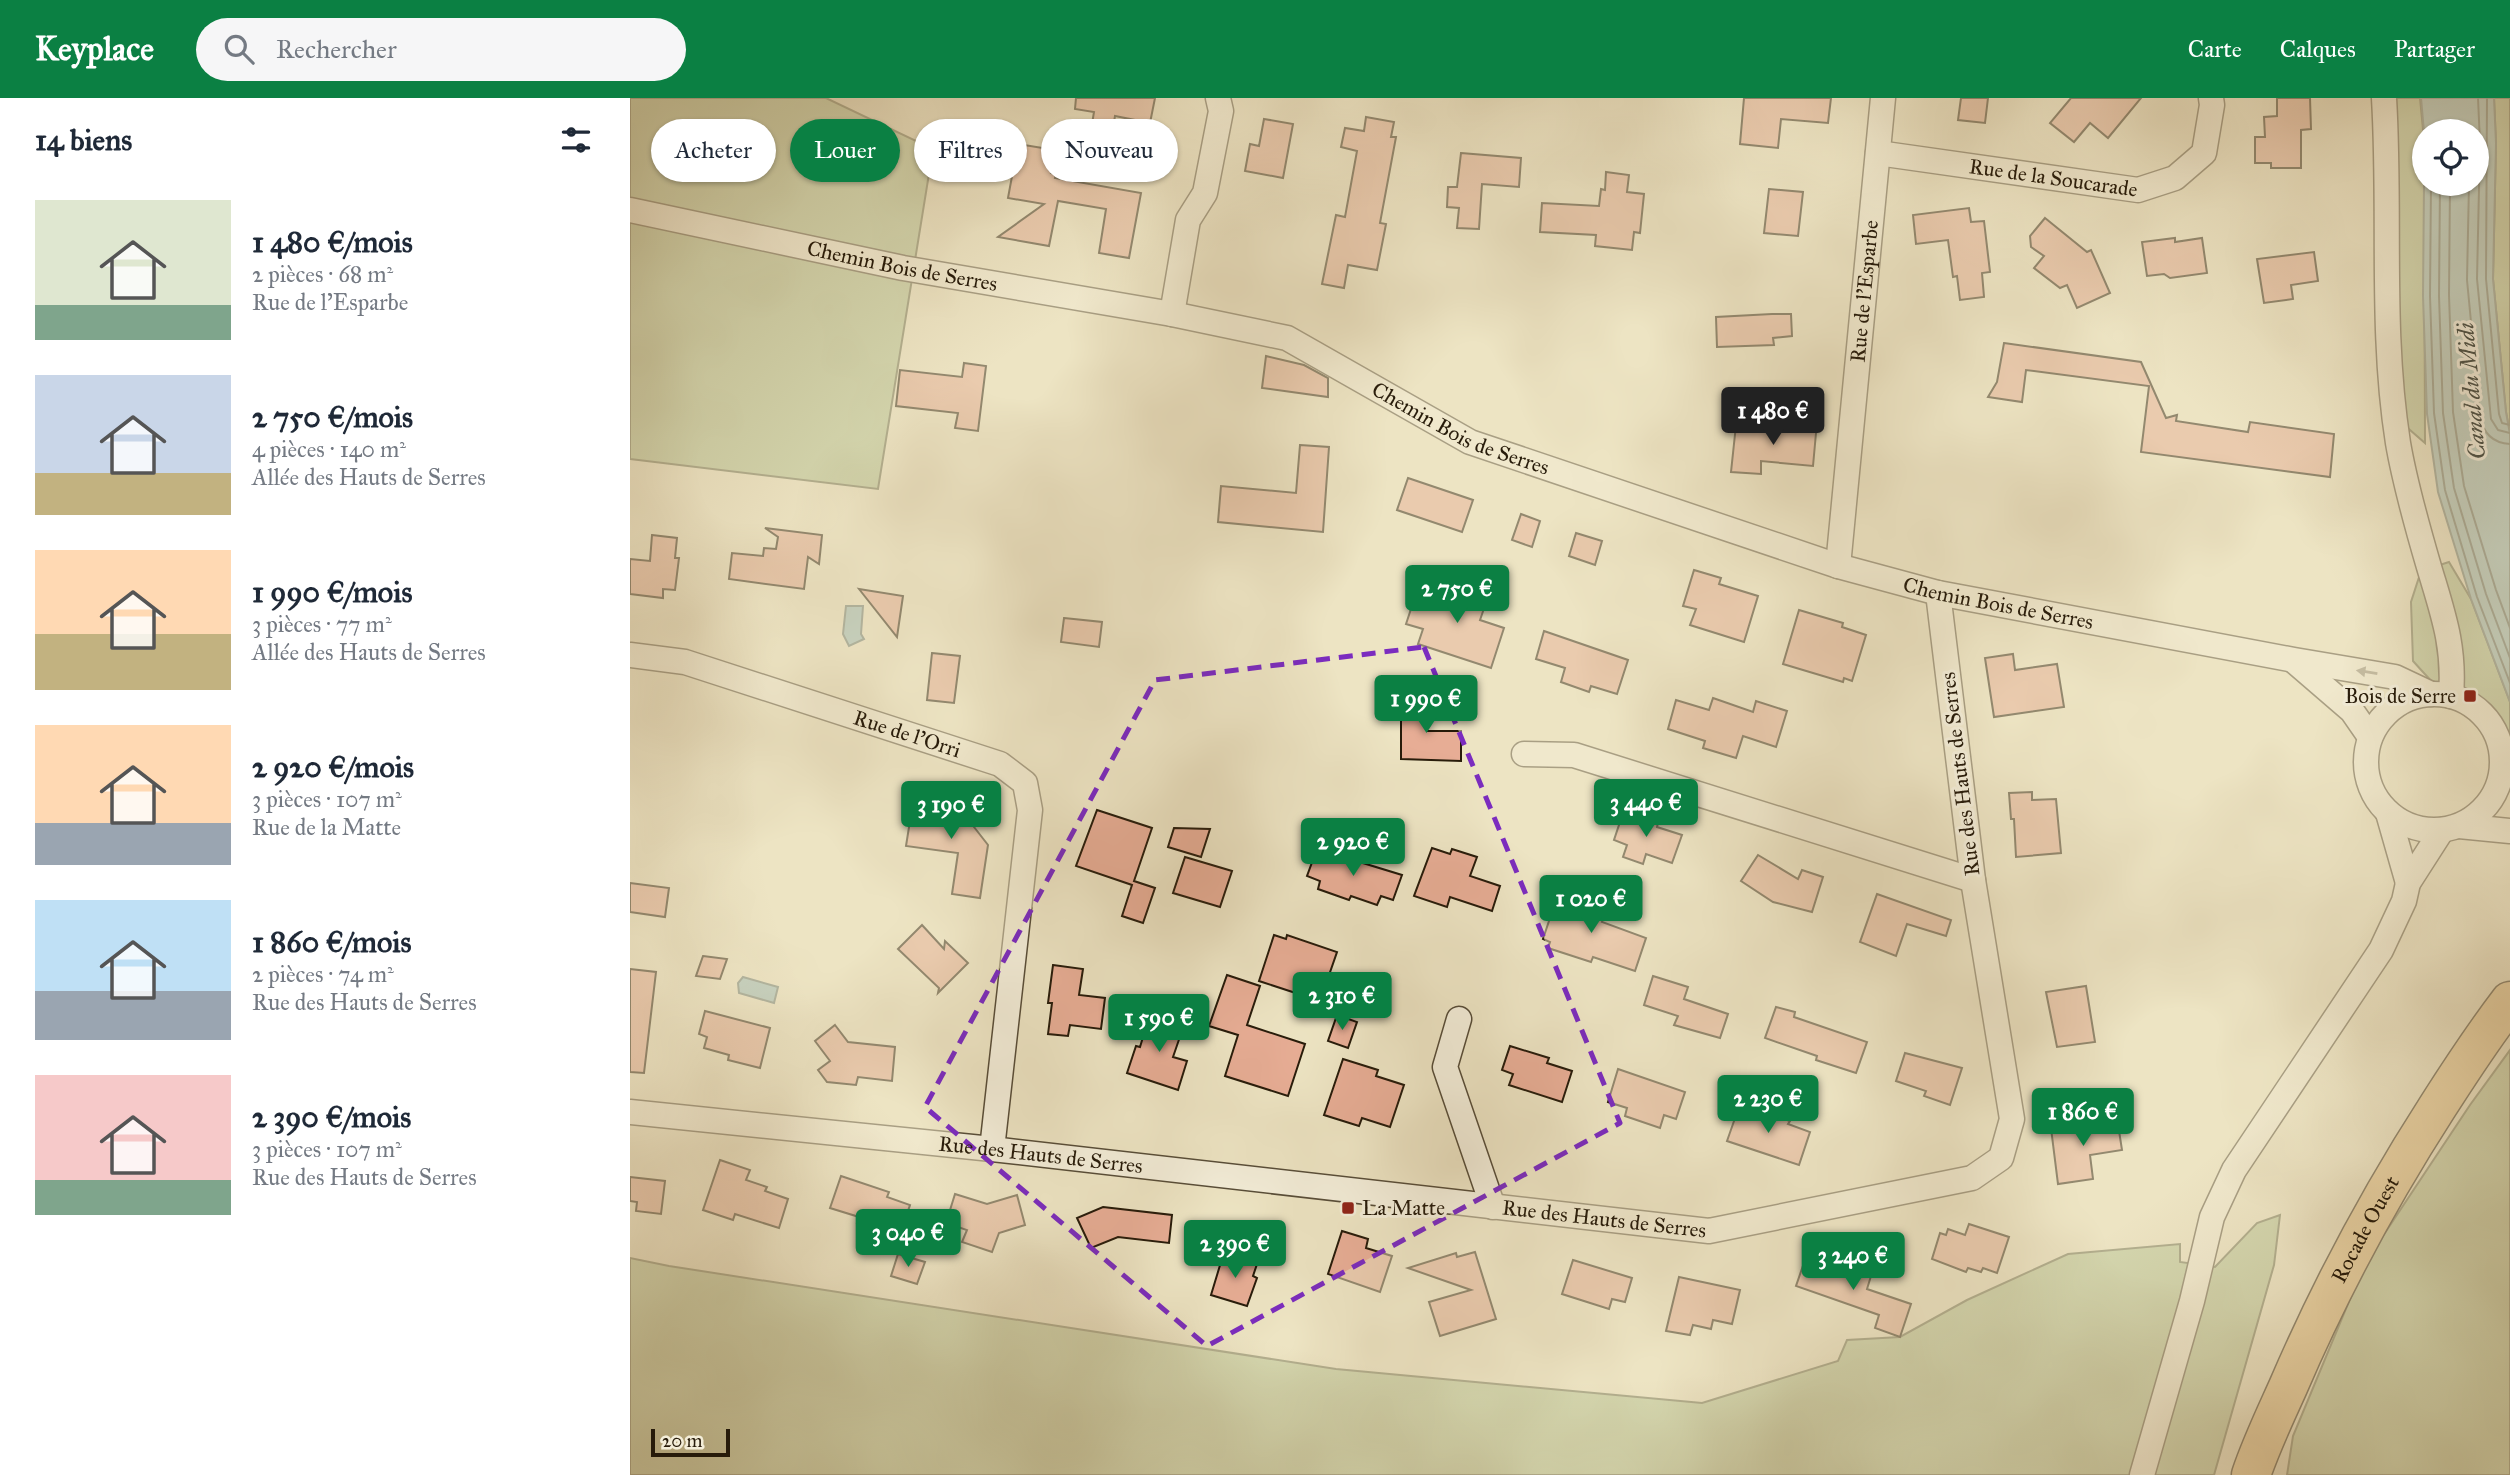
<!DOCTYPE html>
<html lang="fr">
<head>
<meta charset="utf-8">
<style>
  :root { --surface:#fff; --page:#f6f6f7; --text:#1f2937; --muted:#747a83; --accent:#0b8043 }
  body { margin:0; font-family:"IM FELL Great Primer",serif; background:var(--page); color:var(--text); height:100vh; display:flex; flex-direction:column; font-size:26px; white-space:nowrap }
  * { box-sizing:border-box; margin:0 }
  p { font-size:23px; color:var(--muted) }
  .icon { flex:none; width:38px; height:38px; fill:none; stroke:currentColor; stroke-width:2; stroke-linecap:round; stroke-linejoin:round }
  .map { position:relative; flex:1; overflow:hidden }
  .panel { display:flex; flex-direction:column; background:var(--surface); width:630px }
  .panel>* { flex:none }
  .top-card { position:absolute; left:21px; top:21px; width:665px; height:63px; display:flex; gap:14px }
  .controls { position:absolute; left:1782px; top:21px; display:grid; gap:14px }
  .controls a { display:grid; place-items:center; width:77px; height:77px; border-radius:50%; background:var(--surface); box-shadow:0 2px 5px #0004; font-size:35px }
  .scale { position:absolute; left:21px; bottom:18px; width:79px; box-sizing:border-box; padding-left:7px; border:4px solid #271b0a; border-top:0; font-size:19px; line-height:24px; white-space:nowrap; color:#271b0a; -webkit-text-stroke:5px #f3edd8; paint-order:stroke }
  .price { position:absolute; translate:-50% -60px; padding:0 16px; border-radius:7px; background:var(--accent); color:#fff; font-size:23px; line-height:46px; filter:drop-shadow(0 2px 4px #0008) }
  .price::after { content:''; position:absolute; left:50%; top:42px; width:21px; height:16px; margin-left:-10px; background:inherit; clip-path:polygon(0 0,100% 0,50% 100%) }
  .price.active { background:#222; color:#fff }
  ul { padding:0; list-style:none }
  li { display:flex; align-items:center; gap:21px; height:175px; padding:0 35px }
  li span { display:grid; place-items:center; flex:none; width:196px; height:140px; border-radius:0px; color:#555 }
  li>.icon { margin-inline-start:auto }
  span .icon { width:84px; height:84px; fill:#fffc; stroke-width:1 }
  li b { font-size:30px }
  h2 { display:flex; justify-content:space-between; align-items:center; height:84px; padding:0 35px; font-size:30px }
  .pill { padding:0 24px; border-radius:32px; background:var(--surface); box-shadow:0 2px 5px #0004; font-size:24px; line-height:63px }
  .pill.active { background:var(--accent); color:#fff }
  header { display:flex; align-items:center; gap:42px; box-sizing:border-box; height:98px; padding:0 35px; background:var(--accent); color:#fff }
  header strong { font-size:33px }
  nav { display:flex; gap:38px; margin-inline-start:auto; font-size:24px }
  .search { width:490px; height:63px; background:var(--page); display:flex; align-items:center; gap:18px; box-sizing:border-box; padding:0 24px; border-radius:38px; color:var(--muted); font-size:26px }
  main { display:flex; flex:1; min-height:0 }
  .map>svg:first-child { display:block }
  .green { fill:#b6c595; stroke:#6e7050; stroke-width:2 }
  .water { fill:#9bbdbb; stroke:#6d7c74; stroke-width:2 }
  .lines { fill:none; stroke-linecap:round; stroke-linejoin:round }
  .shore { stroke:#616c62; stroke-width:2 }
  .building { fill:#e7ad95; stroke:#271b0a; stroke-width:2 }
  .street-casing { stroke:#584d38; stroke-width:27 }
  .primary-casing { stroke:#271b0a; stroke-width:41 }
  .street { stroke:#f3edd8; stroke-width:24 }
  .primary { stroke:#e6c282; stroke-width:38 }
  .oneway { fill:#978e7b }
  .marked { fill:none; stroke:#7b2cbf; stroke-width:5; stroke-dasharray:14 9; stroke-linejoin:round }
  .poi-dot { fill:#8f2418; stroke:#f3edd8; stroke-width:2.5 }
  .labels { text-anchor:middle; stroke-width:6; stroke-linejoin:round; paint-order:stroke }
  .street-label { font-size:21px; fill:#271b0a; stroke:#f3edd8 }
  .poi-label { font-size:21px; fill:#271b0a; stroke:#f3edd8; text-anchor:end }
  .water-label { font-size:23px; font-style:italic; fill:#505448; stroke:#f3edd8 }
</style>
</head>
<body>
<header>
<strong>Keyplace</strong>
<div class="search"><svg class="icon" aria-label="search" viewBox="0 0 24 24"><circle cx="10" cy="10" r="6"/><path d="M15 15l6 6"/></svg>Rechercher</div>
<nav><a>Carte</a><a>Calques</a><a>Partager</a></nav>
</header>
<main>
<section class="panel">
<h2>14 biens<svg class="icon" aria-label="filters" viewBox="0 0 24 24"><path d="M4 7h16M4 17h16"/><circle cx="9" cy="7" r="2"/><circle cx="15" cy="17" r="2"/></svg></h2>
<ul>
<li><span style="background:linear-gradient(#dfe7d0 75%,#7fa58c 0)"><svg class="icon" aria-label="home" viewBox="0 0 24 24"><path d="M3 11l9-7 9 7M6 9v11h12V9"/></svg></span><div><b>1 480 €/mois</b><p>2 pièces · 68 m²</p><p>Rue de l'Esparbe</p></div></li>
<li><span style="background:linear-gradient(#c9d6e8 70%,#c2b280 0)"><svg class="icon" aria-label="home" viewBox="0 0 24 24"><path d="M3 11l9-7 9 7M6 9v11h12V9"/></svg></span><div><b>2 750 €/mois</b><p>4 pièces · 140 m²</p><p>Allée des Hauts de Serres</p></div></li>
<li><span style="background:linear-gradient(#ffd9b3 60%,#c2b280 0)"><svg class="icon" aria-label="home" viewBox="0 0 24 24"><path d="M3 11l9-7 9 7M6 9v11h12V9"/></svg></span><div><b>1 990 €/mois</b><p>3 pièces · 77 m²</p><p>Allée des Hauts de Serres</p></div></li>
<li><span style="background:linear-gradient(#ffd9b3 70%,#9aa5b1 0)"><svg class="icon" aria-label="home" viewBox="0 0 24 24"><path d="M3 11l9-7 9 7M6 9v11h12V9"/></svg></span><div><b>2 920 €/mois</b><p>3 pièces · 107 m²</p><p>Rue de la Matte</p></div></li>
<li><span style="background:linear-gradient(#bfe0f5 65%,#9aa5b1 0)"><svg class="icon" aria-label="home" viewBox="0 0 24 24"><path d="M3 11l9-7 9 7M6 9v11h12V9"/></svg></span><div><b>1 860 €/mois</b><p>2 pièces · 74 m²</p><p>Rue des Hauts de Serres</p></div></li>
<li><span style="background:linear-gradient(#f6c9c9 75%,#7fa58c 0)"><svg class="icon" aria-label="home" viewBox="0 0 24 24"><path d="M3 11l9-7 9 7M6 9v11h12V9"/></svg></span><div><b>2 390 €/mois</b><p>3 pièces · 107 m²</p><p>Rue des Hauts de Serres</p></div></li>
</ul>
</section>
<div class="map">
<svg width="1880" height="1377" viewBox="0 0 1880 1377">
  <rect width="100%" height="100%" fill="#ede4c3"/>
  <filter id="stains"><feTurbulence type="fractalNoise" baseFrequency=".00286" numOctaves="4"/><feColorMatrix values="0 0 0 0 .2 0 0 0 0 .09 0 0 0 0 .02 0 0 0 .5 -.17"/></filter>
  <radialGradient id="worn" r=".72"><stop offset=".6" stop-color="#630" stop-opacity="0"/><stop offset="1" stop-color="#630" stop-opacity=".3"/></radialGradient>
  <g class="green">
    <path d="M0 0H196L303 51 248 391 0 361Z"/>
    <path d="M1762 0H1790L1794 42 1795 345 1765 319Z"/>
    <path d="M1864 0H1880V336L1876 314 1863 181 1866 45Z"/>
    <path d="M1819 464 1841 501 1880 604V662C1873 633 1832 612 1810 592 1801 583 1792 573 1783 563L1781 504 1791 473Z"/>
    <path d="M1880 952V1377H1657L1663 1338 1735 1165 1840 1007Z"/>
    <path d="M1650 1117 1644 1167 1584 1377H0V1160L39 1168 706 1271 1072 1305 1208 1263 1217 1242 1270 1239 1337 1202 1438 1156 1550 1146V1164L1585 1169 1627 1125Z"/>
  </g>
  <g class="water">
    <path d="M1791 0H1864L1866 45 1863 181 1876 314 1880 336V604L1841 501 1808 394 1797 316 1793 198 1794 86H1846V33L1794 34Z"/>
    <path d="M216 508H233L231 536 234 541 219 548 213 536Z"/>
    <path d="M113 879 148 889 144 905 109 895 108 885Z"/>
  </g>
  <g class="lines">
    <g class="shore">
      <path d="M1848 0 1850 45 1847 181 1861 321 1868 332 1880 335"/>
      <path d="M1857 0 1856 181 1869 316 1872 325 1880 327"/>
      <path d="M1801 86 1800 198 1804 315 1815 392 1847 499 1880 585"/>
      <path d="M1810 86 1809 198 1813 315 1824 390 1856 496 1880 560"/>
      <path d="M1820 86 1819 197 1823 314 1834 388 1866 492 1880 530"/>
      <path d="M1839 86 1837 182 1850 318C1853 335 1862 345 1880 346"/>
    </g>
  </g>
  <g class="building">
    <path d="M446 0H525L520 25 485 18 482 36 461 32 464 14 445 11Z"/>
    <path d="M1114 0H1201L1198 25 1151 21 1148 50 1110 46Z"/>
    <path d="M1331 0H1358L1355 25 1328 22Z"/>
    <path d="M1441 0H1511L1478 40 1460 25 1444 44 1420 25Z"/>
    <path d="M1647 0H1680L1681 31 1671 32V70H1641V65H1625V39H1635L1634 19 1647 18Z"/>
    <path d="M736 19 764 24 761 39H766L750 125 756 126 747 172 718 167 714 190 692 186 706 117 715 119 727 53 711 49 715 30 734 33Z"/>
    <path d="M634 21 663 26 653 80 615 73 620 46 629 48Z"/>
    <path d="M388 46 425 52 421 75 426 76 425 80 511 95 499 160 469 155 476 111 428 103 419 148 368 139 414 106 378 100Z"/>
    <path d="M831 55 891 60 889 89 852 86 849 131 827 130 829 110 817 109 818 89H827Z"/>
    <path d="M976 74 999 77 997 94 1014 96 1010 135 1004 134 1002 152 965 148 966 137 910 134 912 105 969 108 971 91 975 92Z"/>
    <path d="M1139 91 1173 94 1168 138 1134 135Z"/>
    <path d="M1339 110 1341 124 1354 123 1360 174 1352 175 1354 199 1330 202 1327 178 1323 179 1318 142 1286 146 1283 117Z"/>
    <path d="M1415 120 1457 154 1461 152 1480 195 1447 210 1437 187 1430 190 1404 170 1414 158 1401 149 1400 138Z"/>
    <path d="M1545 140V144L1572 140 1577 175 1540 180 1534 176 1517 178 1512 144Z"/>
    <path d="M1684 154 1688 183 1661 187 1663 201 1634 205 1627 161Z"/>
    <path d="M1142 216H1161L1162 238 1143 240 1144 247 1087 249 1086 219Z"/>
    <path d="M1374 245 1511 264 1536 320 1547 317 1546 323 1618 334 1620 324 1704 336 1700 379 1511 354 1519 288 1396 272 1392 304 1358 299 1367 284Z"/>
    <path d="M636 258 674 267 698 280V299L632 290Z"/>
    <path d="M334 265 356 268 348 333 325 330 328 315 266 308 270 272 332 279Z"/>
    <path d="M1165 322 1187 324 1183 368 1131 363V376L1101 374 1106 327 1164 332Z"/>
    <path d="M670 347 699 349 693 434 588 424 591 388 666 395Z"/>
    <path d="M778 380 843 402 832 434 767 412Z"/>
    <path d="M891 416 910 423 902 449 882 442Z"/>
    <path d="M135 430 192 437 189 466 178 459 174 491 99 481 102 455 133 458 134 450 146 451 148 439Z"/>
    <path d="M946 435 972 443 965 467 939 458Z"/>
    <path d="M22 437 47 440 45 460H49L45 492 33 491V500L0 496V461L20 463Z"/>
    <path d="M1064 472 1091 480 1089 486 1128 498 1114 544 1060 527 1066 511 1053 508Z"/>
    <path d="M835 484 860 493 850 522 874 530 861 570 788 546 793 531 776 526 788 490 829 503Z"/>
    <path d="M229 491 273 498 267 539Z"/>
    <path d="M1169 512 1213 525 1212 529 1236 537 1222 583 1214 580 1213 584 1153 566Z"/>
    <path d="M434 520 472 524 469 549 431 544Z"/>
    <path d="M914 533 998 562 987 596 961 588 959 594 931 584 935 570 906 561Z"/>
    <path d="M302 555 330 558 324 605 297 602Z"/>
    <path d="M1383 556 1385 572 1427 566 1434 609 1364 619 1355 560Z"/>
    <path d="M771 600H797V633H831V663L771 661Z"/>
    <path d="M1083 600 1123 614 1126 603 1157 613 1146 649 1113 638 1106 660 1073 650 1075 643 1038 631 1046 602 1079 612Z"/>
    <path d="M1402 694V702L1426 701 1431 755 1386 759 1384 721H1381L1379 695Z"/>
    <path d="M318 699 339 703 337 720 358 747 350 800 322 796 328 755 276 748 283 704 317 708Z"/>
    <path d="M467 712 522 730 504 783 525 790 513 825 492 818 502 787 446 768Z"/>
    <path d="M994 712 1028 725 1027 729 1052 737 1042 765 1016 756 1013 766 993 759 997 747 984 742Z"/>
    <path d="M544 730 580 731 571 759 538 749Z"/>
    <path d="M802 750 820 756 822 751 847 759 840 778 870 788 862 813 820 799 817 809 784 798Z"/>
    <path d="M687 751 772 777 763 802 751 798 747 807 721 798 719 802 688 791 690 783 677 778Z"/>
    <path d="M1128 757 1168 781 1172 772 1193 779 1182 814 1143 804 1111 783Z"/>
    <path d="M555 759 602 773 590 809 543 795Z"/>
    <path d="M0 785 39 790 35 819 0 814Z"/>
    <path d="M928 796 976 812 972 824 1016 840 1005 873 963 859 961 864 918 850 920 844 913 841Z"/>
    <path d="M1247 796 1321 822 1316 838 1277 826 1266 858 1230 844Z"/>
    <path d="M292 827 314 851 315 843 338 865 308 895 309 890 268 851Z"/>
    <path d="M644 837 656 841 657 837 707 854 690 903 629 883Z"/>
    <path d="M73 858 97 861 90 881 66 878Z"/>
    <path d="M423 867 453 871 449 897 475 900 471 931 440 927 438 938 418 936 422 905H418Z"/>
    <path d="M0 871 26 874 14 975 0 974Z"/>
    <path d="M597 877 630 888 617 927 675 946 658 998 595 978 608 937 579 928Z"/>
    <path d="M1023 878 1058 889 1054 901 1098 916 1090 940 1044 927 1048 918 1014 907Z"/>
    <path d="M1456 888 1465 944 1427 949 1416 894Z"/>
    <path d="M1146 909 1165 914 1164 919 1237 944 1226 975 1186 962 1187 958 1135 940Z"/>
    <path d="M75 913 140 930 130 970 98 962 99 957 74 950 77 939 69 936Z"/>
    <path d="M520 916 554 927 543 959 557 963 548 992 497 975 506 948 510 949Z"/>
    <path d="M707 917 727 924 718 950 698 943Z"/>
    <path d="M205 927 218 944 265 949 262 983 228 979 226 987 197 984 188 972 200 963 185 943Z"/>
    <path d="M880 948 919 960 917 965 942 973 932 1004 879 987 883 976 872 972Z"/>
    <path d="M1275 955 1332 970 1320 1007 1294 998 1296 993 1266 983Z"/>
    <path d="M713 961 748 972 746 978 774 987 760 1029 732 1020 729 1028 694 1017Z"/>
    <path d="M988 971 1055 994 1046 1021 1034 1017 1030 1030 995 1018 997 1010 978 1004Z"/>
    <path d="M1110 1006 1160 1023 1158 1026 1180 1034 1169 1067 1097 1043Z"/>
    <path d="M1487 1020 1492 1052 1460 1057 1463 1081 1428 1086 1421 1030Z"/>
    <path d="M90 1062 120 1072 116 1082 137 1089 135 1093 158 1101 149 1130 105 1116 103 1122 73 1112Z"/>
    <path d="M211 1078 259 1094 257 1099 280 1107 269 1139 227 1125 229 1119 200 1110Z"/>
    <path d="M0 1079 35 1083 31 1116 6 1113 7 1104 0 1103Z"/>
    <path d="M325 1096 357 1106 387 1097 395 1127 369 1135 362 1154 332 1144 337 1132 316 1125Z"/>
    <path d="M473 1109 542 1117 539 1145 488 1139 461 1150 447 1120Z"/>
    <path d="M1339 1126 1379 1139 1367 1175 1353 1170 1351 1174 1338 1170 1336 1174 1302 1161 1310 1135 1316 1137 1318 1131 1335 1137Z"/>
    <path d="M712 1133 738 1141 736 1150 762 1158 750 1194 698 1176Z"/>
    <path d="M594 1154 627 1166 623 1178 627 1180 617 1208 581 1197Z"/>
    <path d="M845 1154 866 1221 810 1238 799 1204 841 1192 778 1170 826 1155 827 1159Z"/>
    <path d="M268 1156 295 1164 287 1186 261 1178Z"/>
    <path d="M1177 1156 1241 1178 1237 1191 1281 1206 1270 1239 1245 1230 1249 1217 1166 1188Z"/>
    <path d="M943 1162 1002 1180 995 1204 982 1201 979 1211 932 1196Z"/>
    <path d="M1049 1179 1110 1192 1102 1226 1083 1222 1081 1231 1063 1227 1060 1237 1036 1233Z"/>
  </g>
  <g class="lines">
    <defs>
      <g id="street">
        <path d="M1754 0C1761 115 1750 231 1768 345 1775 386 1787 428 1799 469 1813 516 1825 548 1821 598"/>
        <path id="s1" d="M1248 55 1508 92 1545 80 1574 55 1582 7 1581 0"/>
        <path id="s2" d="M0 112 273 170 542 216 657 240 840 344 1208 468 1308 495 1664 562 1765 579 1801 596"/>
        <path d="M542 216 558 122 575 95 591 13 588 0"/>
        <path id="s3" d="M1208 468 1253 0"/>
        <path id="s4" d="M0 557 55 564 370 666 395 685 400 712 362 1051"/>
        <path d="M1664 563 1722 613 1740 639"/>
        <circle cx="1804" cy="664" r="68"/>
        <path d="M894 656 944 657 1343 782"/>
        <path d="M1758 715 1778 785"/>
        <path d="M1829 728 1880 733"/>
        <path d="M829 921 815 969 863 1109"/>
        <path id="s5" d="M0 1014 362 1051 1079 1133 1342 1080 1371 1060 1382 1021 1343 782 1308 495"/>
        <path d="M1512 1377 1562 1203 1582 1119 1604 1072 1751 852 1774 803 1778 785 1812 732"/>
      </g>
      <g id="primary">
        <path id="s6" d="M1621 1377C1631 1347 1645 1318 1658 1289 1700 1191 1750 1098 1808 1008 1831 972 1854 937 1880 903"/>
      </g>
    </defs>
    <use href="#street" class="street-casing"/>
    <use href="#primary" class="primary-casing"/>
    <use href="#street" class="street"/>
    <use href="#primary" class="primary"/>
  </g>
  <defs><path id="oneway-solid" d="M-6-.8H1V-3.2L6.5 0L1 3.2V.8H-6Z" transform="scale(1.75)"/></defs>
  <use class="oneway" href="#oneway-solid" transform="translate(1737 574) rotate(-171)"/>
  <path d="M0 0H1880V1377H0ZM794 549 990 1025 577 1248 295 1009 525 582Z" fill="#ede4c3" fill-opacity=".55" fill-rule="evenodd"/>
  <path class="marked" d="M794 549 990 1025 577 1248 295 1009 525 582Z"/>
  <g class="poi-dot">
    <rect x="1833" y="591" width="14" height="14" rx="3.5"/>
    <rect x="711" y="1103" width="14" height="14" rx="3.5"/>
  </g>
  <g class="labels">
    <g class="street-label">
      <text dy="7" stroke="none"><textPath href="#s1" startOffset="177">Rue de la Soucarade</textPath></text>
      <text dy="7" stroke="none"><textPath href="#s2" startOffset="278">Chemin Bois de Serres</textPath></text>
      <text dy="7" stroke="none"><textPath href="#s3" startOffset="276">Rue de l'Esparbe</textPath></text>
      <text dy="7" stroke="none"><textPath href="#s2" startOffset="866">Chemin Bois de Serres</textPath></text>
      <text dy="7" stroke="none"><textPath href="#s2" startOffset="1433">Chemin Bois de Serres</textPath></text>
      <text dy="7" stroke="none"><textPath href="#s4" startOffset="289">Rue de l'Orri</textPath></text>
      <text transform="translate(1330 676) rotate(-97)" y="7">Rue des Hauts de Serres</text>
      <text dy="7" stroke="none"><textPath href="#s5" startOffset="413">Rue des Hauts de Serres</textPath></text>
      <text dy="7" stroke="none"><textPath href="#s5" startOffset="980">Rue des Hauts de Serres</textPath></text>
      <text dy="7" stroke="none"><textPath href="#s6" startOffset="271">Rocade Ouest</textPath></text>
    </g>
    <g class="poi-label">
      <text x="1826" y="605">Bois de Serre</text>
      <text x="732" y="1117" text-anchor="start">La Matte</text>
    </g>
    <g class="water-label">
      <text transform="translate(1841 293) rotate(-95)" y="8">Canal du Midi</text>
    </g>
  </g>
  <rect width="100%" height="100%" filter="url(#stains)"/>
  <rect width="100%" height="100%" fill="url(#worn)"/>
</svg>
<div class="controls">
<a><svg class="icon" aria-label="locate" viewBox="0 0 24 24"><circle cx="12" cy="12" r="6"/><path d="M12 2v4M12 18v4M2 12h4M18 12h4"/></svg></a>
</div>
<div class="scale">20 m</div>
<b class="price active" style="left:1143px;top:349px">1 480 €</b>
<b class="price" style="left:827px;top:527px">2 750 €</b>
<b class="price" style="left:796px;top:637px">1 990 €</b>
<b class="price" style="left:1016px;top:741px">3 440 €</b>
<b class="price" style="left:321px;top:743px">3 190 €</b>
<b class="price" style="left:723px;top:780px">2 920 €</b>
<b class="price" style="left:961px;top:837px">1 020 €</b>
<b class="price" style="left:712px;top:934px">2 310 €</b>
<b class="price" style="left:529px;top:956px">1 590 €</b>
<b class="price" style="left:1138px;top:1037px">2 230 €</b>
<b class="price" style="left:1453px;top:1050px">1 860 €</b>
<b class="price" style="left:278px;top:1171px">3 040 €</b>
<b class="price" style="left:605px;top:1182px">2 390 €</b>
<b class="price" style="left:1223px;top:1194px">3 240 €</b>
<div class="top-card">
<a class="pill">Acheter</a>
<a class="pill active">Louer</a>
<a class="pill">Filtres</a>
<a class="pill">Nouveau</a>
</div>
</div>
</main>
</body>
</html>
